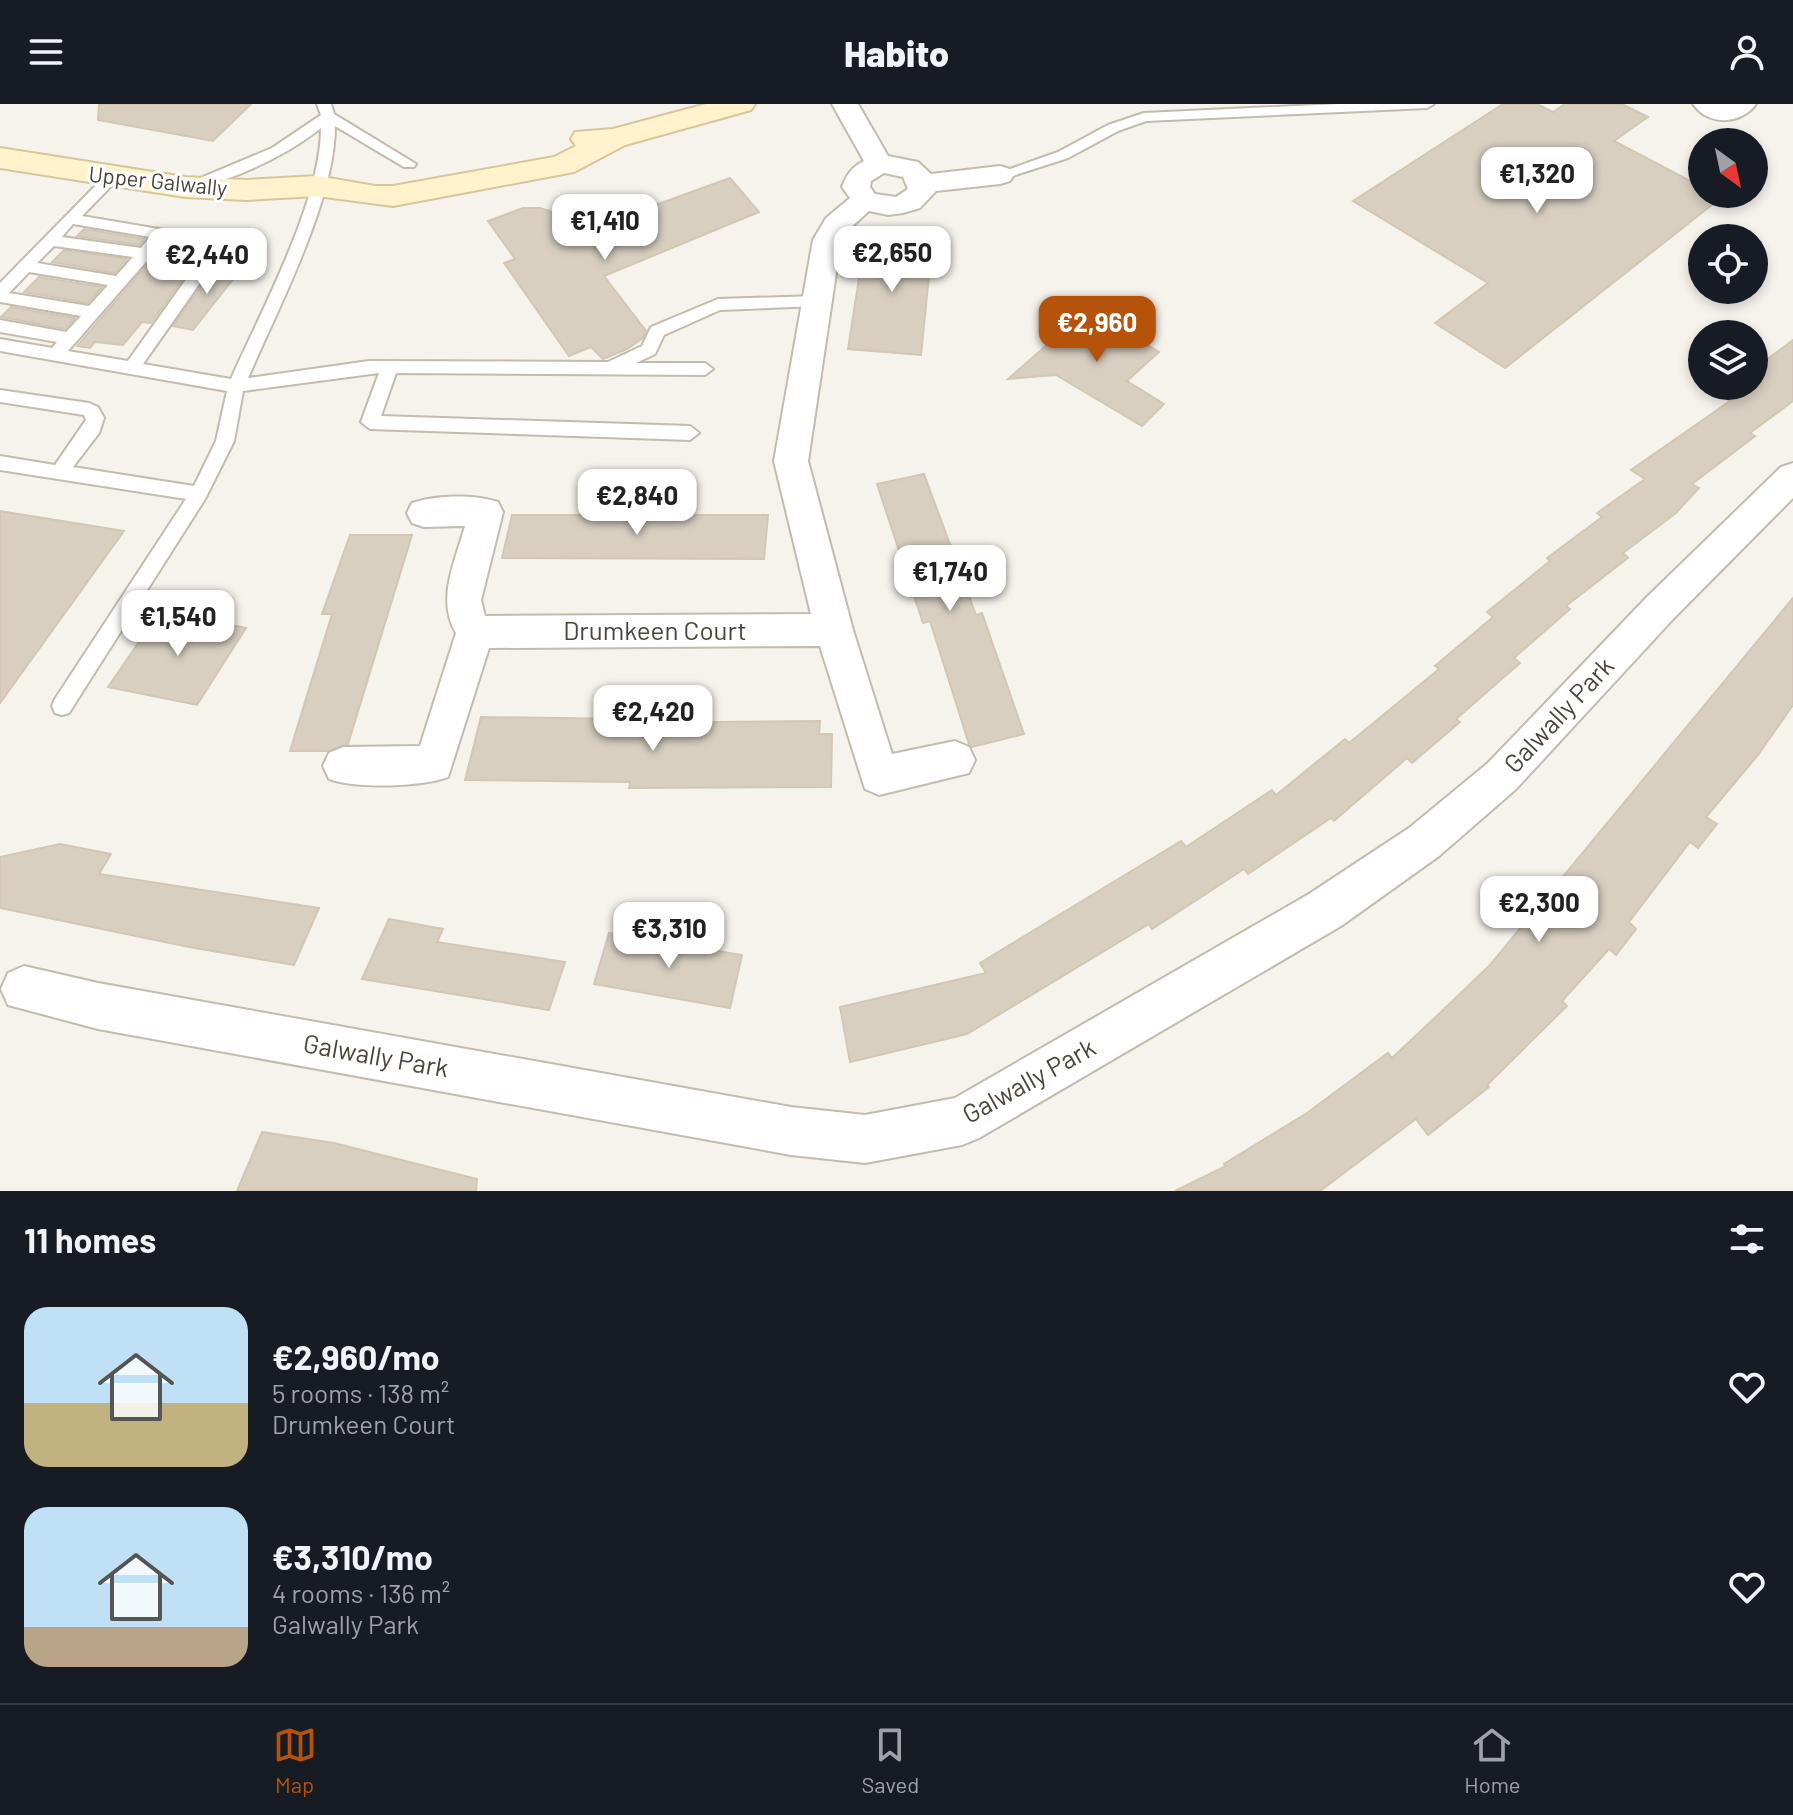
<!DOCTYPE html>
<html lang="en">
<head>
<meta charset="utf-8">
<style>
  :root { --surface:#171b24; --page:#242831; --text:#f1f3f6; --muted:#9ea1a6; --line:#363941; --accent:#b45309 }
  body { margin:0; font-family:Barlow,sans-serif; background:var(--page); color:var(--text); height:100vh; display:flex; flex-direction:column; font-size:30px; white-space:nowrap }
  * { box-sizing:border-box; margin:0 }
  p { font-size:26px; color:var(--muted) }
  .icon { flex:none; width:44px; height:44px; fill:none; stroke:currentColor; stroke-width:2; stroke-linecap:round; stroke-linejoin:round }
  .map { position:relative; height:1087px; overflow:hidden }
  .drawer { display:flex; flex-direction:column; background:var(--surface); flex:1 }
  .drawer>* { flex:none }
  .needle { width:52px; rotate:147deg }
  .buttons { position:absolute; left:1688px; top:24px; display:grid; gap:16px }
  .buttons a { display:grid; place-items:center; width:80px; height:80px; border-radius:50%; background:var(--surface); box-shadow:0 4px 12px #0003; font-size:40px }
  .price { position:absolute; translate:-50% -68px; padding:0 18px; border-radius:16px; background:#fff; color:#222; font-size:26px; line-height:52px; filter:drop-shadow(0 2px 4px #0008) }
  .price::after { content:''; position:absolute; left:50%; top:48px; width:24px; height:18px; margin-left:-12px; background:inherit; clip-path:polygon(0 0,100% 0,50% 100%) }
  .price.on { background:var(--accent); color:#fff }
  ul { padding:0; list-style:none }
  li { display:flex; align-items:center; gap:24px; height:200px; padding:0 24px }
  li span { display:grid; place-items:center; flex:none; width:224px; height:160px; border-radius:24px; color:#555 }
  li>.icon { margin-inline-start:auto }
  span .icon { width:96px; height:96px; fill:#fffc; stroke-width:1 }
  li b { font-size:34px }
  h2 { display:flex; justify-content:space-between; align-items:center; height:96px; padding:0 24px; font-size:34px }
  header { display:flex; justify-content:space-between; align-items:center; height:104px; padding:0 24px; background:var(--surface); font-size:36px; font-weight:800 }
  .menu { display:flex; justify-content:space-around; align-items:center; height:112px; border-top:2px solid var(--line); background:var(--surface); font-size:22px; color:var(--muted) }
  .menu a { display:grid; justify-items:center; gap:4px }
  .menu .on { color:var(--accent) }
  .map>svg:first-child { display:block }
  .building { fill:#d8cfc1; stroke:#d3c7b4; stroke-width:2 }
  .lines { fill:none; stroke-linecap:round; stroke-linejoin:round }
  .lane-casing { stroke:#c2bbae; stroke-width:4 }
  .street-casing { stroke:#c2bbae; stroke-width:4 }
  .secondary-casing { stroke:#d6c79b; stroke-width:4 }
  .lane { fill:#fff; fill-rule:evenodd }
  .street { fill:#fff; fill-rule:evenodd }
  .secondary { fill:#fff3cd; fill-rule:evenodd }
  .labels { text-anchor:middle; stroke-width:6; stroke-linejoin:round; paint-order:stroke }
  .far-street-label { font-size:22px; fill:#4b4439; stroke:#fff }
  .street-label { font-size:26px; fill:#4b4439; stroke:#fff }
</style>
</head>
<body>
<header><svg class="icon" aria-label="menu" viewBox="0 0 24 24"><path d="M4 6h16M4 12h16M4 18h16"/></svg>Habito<svg class="icon" aria-label="person" viewBox="0 0 24 24"><circle cx="12" cy="8" r="4"/><path d="M4 21q1-7 8-7t8 7"/></svg></header>
<div class="map">
<svg width="1793" height="1087" viewBox="0 0 1793 1087">
  <rect width="100%" height="100%" fill="#f6f3ec"/>
  <g class="building">
    <path d="M99 0H251L213 37 98 16Z"/>
    <path d="M1503 0H1537L1553 8 1565 0H1622L1648 13 1614 37 1702 83V90L1722 93 1505 264 1435 219 1488 179 1353 97Z"/>
    <path d="M730 74 759 108 604 172 646 227 643 234 627 245 603 255 591 243 569 252 504 159 515 155 488 117 523 104H540L550 107 570 132Z"/>
    <path d="M84 125 144 135 140 141 77 132Z"/>
    <path d="M866 129 933 132 921 251 848 245Z"/>
    <path d="M64 146 127 155 115 169 52 158Z"/>
    <path d="M159 147 198 154 151 219 142 218 123 241 95 238 90 244 77 242Z"/>
    <path d="M219 157 232 165 245 160 193 226 173 222Z"/>
    <path d="M39 173 102 183 88 199 24 188Z"/>
    <path d="M11 203 75 214 65 225 1 213Z"/>
    <path d="M1057 206H1086L1159 248 1127 277 1164 300 1142 322 1056 271 1008 275 1065 225Z"/>
    <path d="M1793 236V297L1750 329 1755 332 1692 380 1699 384 1676 409 1623 449 1628 454 1566 502 1570 505 1514 554 1520 559 1456 615 1460 618 1412 659 1407 654 1334 717 1331 714 1248 770 1244 765 1152 825 1149 820 967 930 850 958 840 903 986 869 980 859 1181 737 1186 743 1272 686 1276 691 1345 635 1349 639 1439 565 1435 562 1493 513 1487 508 1550 457 1547 454 1602 413 1597 409 1645 375 1631 366 1730 297 1725 294 1741 282H1754V265Z"/>
    <path d="M924 370 976 511 982 509 1024 630 972 643 969 640 930 517 923 519 877 380Z"/>
    <path d="M0 407 124 427 0 599Z"/>
    <path d="M512 411H768L764 455 502 454Z"/>
    <path d="M350 431H412L348 640 328 647H290L332 510H322Z"/>
    <path d="M1793 494V601L1758 651 1706 713 1717 720 1698 744 1690 738 1629 818 1636 825 1616 851 1609 845 1562 897 1567 902 1487 981 1489 983 1428 1031 1416 1015 1320 1087H1175L1226 1062 1224 1060 1307 1009 1388 949 1392 954 1442 907 1490 861Z"/>
    <path d="M160 507 246 524 197 601 108 583Z"/>
    <path d="M481 613 628 615 627 619 820 617 819 630H832L831 683 629 684 630 678 465 676Z"/>
    <path d="M60 740 111 750 99 770 319 804 294 861 189 843 0 804V753Z"/>
    <path d="M389 815 443 825 437 838 565 858 549 906 362 875Z"/>
    <path d="M609 829 742 851 730 904 594 880Z"/>
    <path d="M262 1028 334 1039 477 1075 476 1087H237Z"/>
  </g>
  <g class="lines">
    <defs>
      <g id="lane">
        <path d="M317 0H331L334 10 416 60 414 63H404L335 22C335 97 278 204 248 274L369 257 608 258 642 242 651 223 718 195 817 192 825 197 817 202 720 206 664 231 655 250 636 259H705L713 265 705 271 396 269 381 312 690 322 699 329 690 336 370 325 361 318 379 269 243 287 234 337 205 395 69 609 62 611 55 609 52 602 55 595 186 395 0 366V352L55 361 86 316 84 311 0 298V286L89 299 98 303 104 314 99 329 73 363 194 382 216 337 227 287 0 247V235L52 244 57 238 0 228V216L66 228 81 212 0 198V179L107 70H117V76L82 112 224 136 233 143 241 157 233 162 228 161 221 149 143 260 231 275C261 207 321 97 321 24 282 55 233 75 186 88L179 83 272 44 321 11ZM73 120 150 133 141 144 62 133ZM165 136 209 143 128 257 68 247ZM54 142 133 153 116 172 37 159ZM29 168 108 181 89 202 9 189Z"/>
        <path d="M1338 0H1434L1427 4 1146 17 1118 27 1068 54 1000 76 993 71 1058 48 1108 21 1144 9Z"/>
      </g>
      <g id="street">
        <path d="M832 0H858L888 52 918 58 931 70 1000 62 1010 65 1014 71 1010 77 1000 80 936 87 920 104 903 109 888 111 869 107 847 127 841 136 808 357 853 526 892 650 955 637 969 643 975 656 969 669 879 691 865 685 820 542 489 544 448 673C422 683 355 685 329 675L323 662 329 649 343 643 420 642 456 529C436 495 455 458 465 422L424 423 412 419 407 409 412 399C436 391 474 390 498 398L503 408 481 496 485 512 811 510 774 357 813 136 826 114 850 94 842 83C846 71 853 62 864 57ZM884 69 903 73 908 85 896 93 875 90 870 83 871 77Z"/>
        <path d="M1693 0H1756C1741 21 1708 22 1693 0Z"/>
        <path d="M1793 359V394L1673 515 1516 685 1439 752 1341 822 979 1034 962 1041 865 1059 791 1051 98 925 8 901 1 885 8 869 24 862 98 879 791 1003 865 1011 955 994 1309 790 1409 724 1488 659 1647 493 1781 363Z"/>
      </g>
      <path id="secondary" d="M706 0H755L751 6 625 41 574 68 393 102 317 92 246 96 185 93 0 64V44L185 73 246 76 317 72 375 82H393L554 53 576 42 571 35 575 28 613 25Z"/>
    </defs>
    <use href="#lane" class="lane-casing"/>
    <use href="#street" class="street-casing"/>
    <use href="#secondary" class="secondary-casing"/>
    <use href="#lane" class="lane"/>
    <use href="#street" class="street"/>
    <use href="#secondary" class="secondary"/>
  </g>
  <g class="labels">
    <g class="far-street-label">
      <text transform="translate(158 77) rotate(6)" y="8">Upper Galwally</text>
    </g>
    <g class="street-label">
      <text x="655" y="536">Drumkeen Court</text>
      <text transform="translate(1559 611) rotate(-47)" y="9">Galwally Park</text>
      <text transform="translate(376 952) rotate(10)" y="9">Galwally Park</text>
      <text transform="translate(1029 977) rotate(-29)" y="9">Galwally Park</text>
    </g>
  </g>
</svg>
<div class="buttons">
<a><svg class="needle" viewBox="-14 -14 28 28"><path d="M0-13l5 13h-10z" fill="#e53935"/><path d="M0 13l5-13h-10z" fill="#9ea1a6"/></svg></a>
<a><svg class="icon" aria-label="locate" viewBox="0 0 24 24"><circle cx="12" cy="12" r="6"/><path d="M12 2v4M12 18v4M2 12h4M18 12h4"/></svg></a>
<a><svg class="icon" aria-label="layers" viewBox="0 0 24 24"><path d="M12 4l9 5-9 5-9-5zM3 14l9 5 9-5"/></svg></a>
</div>
<b class="price" style="left:1537px;top:111px">€1,320</b>
<b class="price" style="left:605px;top:158px">€1,410</b>
<b class="price" style="left:892px;top:190px">€2,650</b>
<b class="price" style="left:207px;top:192px">€2,440</b>
<b class="price on" style="left:1097px;top:260px">€2,960</b>
<b class="price" style="left:637px;top:433px">€2,840</b>
<b class="price" style="left:950px;top:509px">€1,740</b>
<b class="price" style="left:178px;top:554px">€1,540</b>
<b class="price" style="left:653px;top:649px">€2,420</b>
<b class="price" style="left:1539px;top:840px">€2,300</b>
<b class="price" style="left:669px;top:866px">€3,310</b>
</div>
<section class="drawer">
<h2>11 homes<svg class="icon" aria-label="filters" viewBox="0 0 24 24"><path d="M4 7h16M4 17h16"/><circle cx="9" cy="7" r="2"/><circle cx="15" cy="17" r="2"/></svg></h2>
<ul>
<li><span style="background:linear-gradient(#bfe0f5 60%,#c2b280 0)"><svg class="icon" aria-label="home" viewBox="0 0 24 24"><path d="M3 11l9-7 9 7M6 9v11h12V9"/></svg></span><div><b>€2,960/mo</b><p>5 rooms · 138 m²</p><p>Drumkeen Court</p></div><svg class="icon" aria-label="heart" viewBox="0 0 24 24"><path d="M12 20l-8-8c-3-5 5-10 8-4 3-6 11-1 8 4z"/></svg></li>
<li><span style="background:linear-gradient(#bfe0f5 75%,#b9a48a 0)"><svg class="icon" aria-label="home" viewBox="0 0 24 24"><path d="M3 11l9-7 9 7M6 9v11h12V9"/></svg></span><div><b>€3,310/mo</b><p>4 rooms · 136 m²</p><p>Galwally Park</p></div><svg class="icon" aria-label="heart" viewBox="0 0 24 24"><path d="M12 20l-8-8c-3-5 5-10 8-4 3-6 11-1 8 4z"/></svg></li>
</ul>
</section>
<nav class="menu">
<a class="on"><svg class="icon" aria-label="map" viewBox="0 0 24 24"><path d="M3 6l6-2 6 2 6-2v14l-6 2-6-2-6 2zM9 4v14M15 6v14"/></svg>Map</a>
<a><svg class="icon" aria-label="saved" viewBox="0 0 24 24"><path d="M7 4h10v16l-5-4-5 4z"/></svg>Saved</a>
<a><svg class="icon" aria-label="home" viewBox="0 0 24 24"><path d="M3 11l9-7 9 7M6 9v11h12V9"/></svg>Home</a>
</nav>
</body>
</html>
